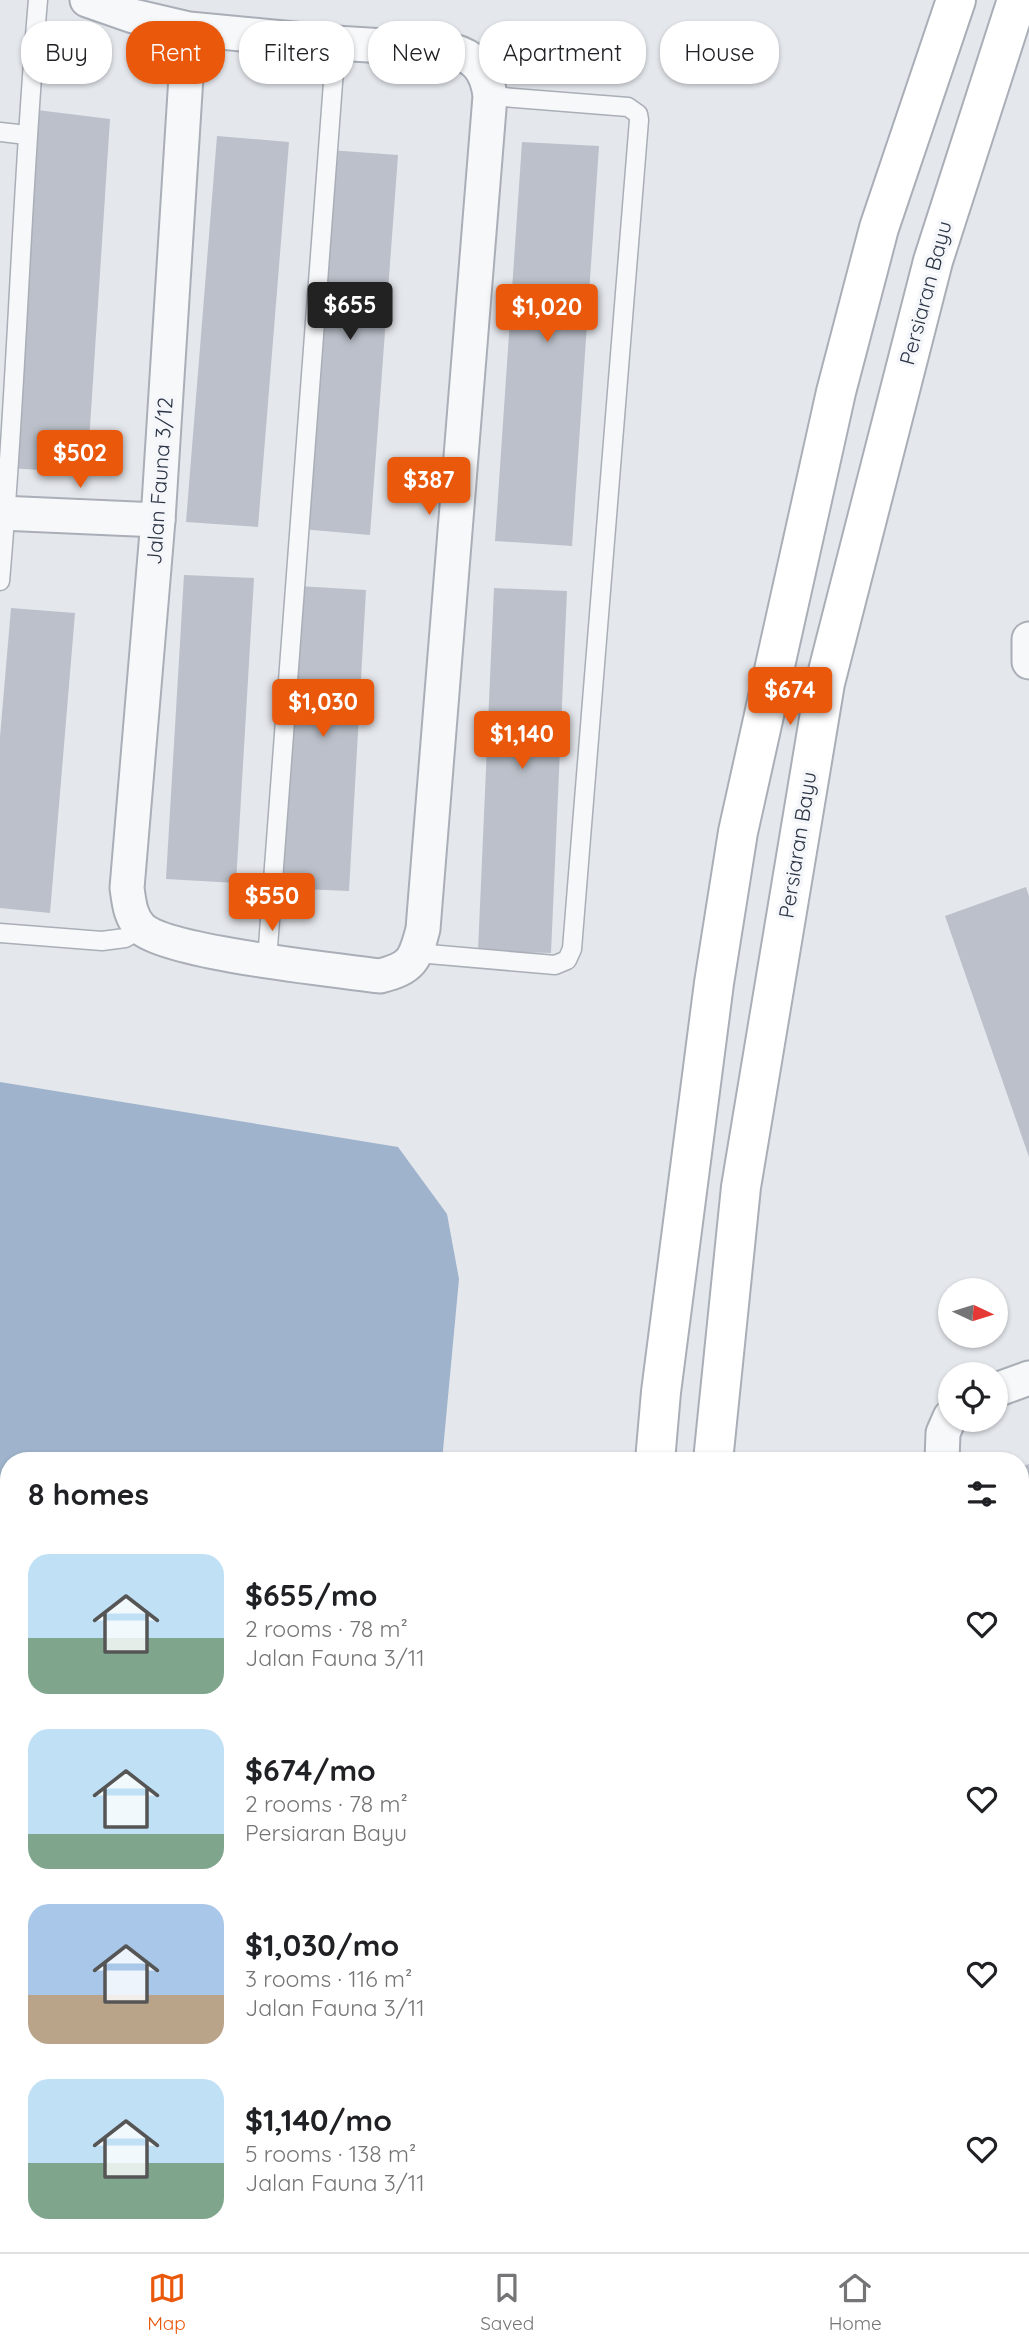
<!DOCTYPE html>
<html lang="en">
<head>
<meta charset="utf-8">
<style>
  :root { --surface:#fff; --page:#f6f6f6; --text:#202124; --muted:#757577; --line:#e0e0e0; --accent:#ea580c }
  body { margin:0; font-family:Quicksand,sans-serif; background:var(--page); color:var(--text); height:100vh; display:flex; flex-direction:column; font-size:26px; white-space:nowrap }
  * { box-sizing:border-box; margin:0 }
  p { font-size:23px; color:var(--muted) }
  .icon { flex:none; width:38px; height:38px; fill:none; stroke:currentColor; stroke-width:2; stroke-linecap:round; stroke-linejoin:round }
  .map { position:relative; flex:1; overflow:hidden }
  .drawer { position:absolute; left:0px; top:1452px; width:1029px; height:800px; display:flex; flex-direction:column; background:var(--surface); border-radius:28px 28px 0 0; box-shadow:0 2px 5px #0004 }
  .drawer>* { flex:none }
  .guide { position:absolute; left:21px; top:21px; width:987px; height:63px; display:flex; gap:14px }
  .needle { width:46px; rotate:94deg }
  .controls { position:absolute; left:938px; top:1278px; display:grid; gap:14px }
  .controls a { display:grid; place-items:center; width:70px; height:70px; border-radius:50%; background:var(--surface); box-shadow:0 2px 5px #0004; font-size:35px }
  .price { position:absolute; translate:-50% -60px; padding:0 16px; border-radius:7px; background:var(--accent); color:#fff; font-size:23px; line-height:46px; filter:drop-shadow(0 2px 4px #0008) }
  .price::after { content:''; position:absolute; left:50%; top:42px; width:21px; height:16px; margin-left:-10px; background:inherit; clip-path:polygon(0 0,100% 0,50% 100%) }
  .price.on { background:#222; color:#fff }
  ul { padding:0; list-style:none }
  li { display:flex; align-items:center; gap:21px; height:175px; padding:0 28px }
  li span { display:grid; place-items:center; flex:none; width:196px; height:140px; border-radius:21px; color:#555 }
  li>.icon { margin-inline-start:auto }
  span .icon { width:84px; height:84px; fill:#fffc; stroke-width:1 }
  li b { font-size:30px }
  h2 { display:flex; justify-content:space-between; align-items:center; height:84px; padding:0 28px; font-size:30px }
  .tag { padding:0 24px; border-radius:28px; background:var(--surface); box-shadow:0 2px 5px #0004; font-size:24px; line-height:63px }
  .tag.on { background:var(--accent); color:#fff }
  .tab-bar { display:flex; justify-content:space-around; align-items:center; height:98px; border-top:2px solid var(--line); background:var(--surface); font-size:19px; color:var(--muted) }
  .tab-bar a { display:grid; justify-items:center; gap:4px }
  .tab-bar .on { color:var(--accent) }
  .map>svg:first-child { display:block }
  .water { fill:#9fb4cc }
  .building { fill:#bbc0ca }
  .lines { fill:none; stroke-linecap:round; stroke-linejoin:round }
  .service-casing { stroke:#a9aeb7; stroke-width:21 }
  .minor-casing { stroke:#a9aeb7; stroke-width:37 }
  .tertiary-casing { stroke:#a9aeb7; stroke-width:42 }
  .secondary-casing { stroke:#a9aeb7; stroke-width:42 }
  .service { stroke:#f7f8fa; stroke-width:18 }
  .minor { stroke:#f7f8fa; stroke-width:33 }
  .tertiary { stroke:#f7f8fa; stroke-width:38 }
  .secondary { stroke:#fff; stroke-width:38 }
  .labels { text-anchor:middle; stroke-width:7; stroke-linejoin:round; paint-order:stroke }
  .street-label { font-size:21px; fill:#2b3445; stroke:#f4f6f9 }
</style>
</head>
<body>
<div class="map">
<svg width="1029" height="2252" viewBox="0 0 1029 2252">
  <rect width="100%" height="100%" fill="#e4e7ec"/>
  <path class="water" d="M0 1082 398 1147 447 1214 459 1279 442 1461H9V2176L0 2182Z"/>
  <g class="building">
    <path d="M29 109 110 119 87 473 9 468Z"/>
    <path d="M217 136 289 142 258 527 186 522Z"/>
    <path d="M522 142 599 146 572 546 495 541Z"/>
    <path d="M329 150 398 155 370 535 301 529Z"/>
    <path d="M184 575 254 578 236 883 166 879Z"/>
    <path d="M297 586 366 590 349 891 280 888Z"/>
    <path d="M494 588 567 591 551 953 478 951Z"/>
    <path d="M11 608 75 613 50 913 0 908V737Z"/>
    <path d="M1026 887 1029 896V1157L945 916Z"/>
    <path d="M1029 1464V1507H1028L1020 1482V1467Z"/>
  </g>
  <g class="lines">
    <defs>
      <g id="service">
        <path d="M0 132 27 135"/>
        <path d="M0 581C17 388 21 193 38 0"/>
        <path d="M0 933 102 941 125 938 141 928"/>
        <path d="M417 953 555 965 567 960 572 949 639 120 638 114 628 107 490 96"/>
        <path d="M267 960 336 43"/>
      </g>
      <g id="minor">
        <path d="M87 0 133 16 189 29 336 43 450 50C475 56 487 70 490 96L423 929C415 960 412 968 380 976 336 970 168 953 141 928 130 917 129 902 127 888L158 520 189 29"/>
        <path d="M0 513 158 520"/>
        <path d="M1029 639V662"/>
        <path d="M996 1390 1029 1378"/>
        <path d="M942 1461 943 1433 950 1417"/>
        <path d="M1020 1712 1024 1735 1020 1766"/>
      </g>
      <g id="tertiary">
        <path d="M1020 2153H1029"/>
        <path d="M1020 2210H1029"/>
        <path d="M244 2252 257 2244"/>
      </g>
      <g id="secondary">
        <path d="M655 1461 661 1392 714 983 738 832 836 392 879 228 956 0"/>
        <path d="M713 1461 741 1187 825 683 933 261 1017 0"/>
        <path d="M547 2244 553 2252"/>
        <path d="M730 2252 736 2244"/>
      </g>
    </defs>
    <use href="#service" class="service-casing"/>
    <use href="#minor" class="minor-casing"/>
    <use href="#tertiary" class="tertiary-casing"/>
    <use href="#secondary" class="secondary-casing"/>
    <use href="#service" class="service"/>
    <use href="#minor" class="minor"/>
    <use href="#tertiary" class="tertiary"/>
    <use href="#secondary" class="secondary"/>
  </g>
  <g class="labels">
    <g class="street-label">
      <text transform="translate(926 293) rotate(-75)" y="7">Persiaran Bayu</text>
      <text transform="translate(160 481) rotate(-86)" y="7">Jalan Fauna 3/12</text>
      <text transform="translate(798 845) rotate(-81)" y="7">Persiaran Bayu</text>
    </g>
  </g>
</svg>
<div class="controls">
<a><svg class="needle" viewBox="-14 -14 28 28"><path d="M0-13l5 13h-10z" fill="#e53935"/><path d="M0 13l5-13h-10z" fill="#757577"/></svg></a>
<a><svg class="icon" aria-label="locate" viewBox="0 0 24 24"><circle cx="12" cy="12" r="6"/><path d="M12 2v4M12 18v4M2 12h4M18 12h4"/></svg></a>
</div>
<b class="price on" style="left:350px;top:342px">$655</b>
<b class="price" style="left:547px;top:344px">$1,020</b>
<b class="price" style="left:80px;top:490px">$502</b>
<b class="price" style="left:429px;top:517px">$387</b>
<b class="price" style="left:790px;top:727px">$674</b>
<b class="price" style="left:323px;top:739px">$1,030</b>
<b class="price" style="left:522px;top:771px">$1,140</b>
<b class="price" style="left:272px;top:933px">$550</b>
<div class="guide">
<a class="tag">Buy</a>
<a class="tag on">Rent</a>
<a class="tag">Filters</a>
<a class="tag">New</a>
<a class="tag">Apartment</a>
<a class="tag">House</a>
</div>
<section class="drawer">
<h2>8 homes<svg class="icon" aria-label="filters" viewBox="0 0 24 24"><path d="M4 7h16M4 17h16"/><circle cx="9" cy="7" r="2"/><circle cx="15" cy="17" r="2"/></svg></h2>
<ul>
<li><span style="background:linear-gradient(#bfe0f5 60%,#7fa58c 0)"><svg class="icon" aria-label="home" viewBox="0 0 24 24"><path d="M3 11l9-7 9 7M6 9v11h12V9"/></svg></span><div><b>$655/mo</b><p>2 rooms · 78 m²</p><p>Jalan Fauna 3/11</p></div><svg class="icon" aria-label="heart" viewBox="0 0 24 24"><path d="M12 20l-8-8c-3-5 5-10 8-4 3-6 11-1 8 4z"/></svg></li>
<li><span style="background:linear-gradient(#bfe0f5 75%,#7fa58c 0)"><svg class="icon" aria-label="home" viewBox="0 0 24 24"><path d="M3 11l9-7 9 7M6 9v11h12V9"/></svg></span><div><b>$674/mo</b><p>2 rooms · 78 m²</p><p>Persiaran Bayu</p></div><svg class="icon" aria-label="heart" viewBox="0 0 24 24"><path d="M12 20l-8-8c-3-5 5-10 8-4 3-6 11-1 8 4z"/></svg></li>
<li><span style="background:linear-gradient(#a9c7e8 65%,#b9a48a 0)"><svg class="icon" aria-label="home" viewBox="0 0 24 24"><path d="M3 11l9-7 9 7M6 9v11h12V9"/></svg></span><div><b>$1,030/mo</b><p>3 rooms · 116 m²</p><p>Jalan Fauna 3/11</p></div><svg class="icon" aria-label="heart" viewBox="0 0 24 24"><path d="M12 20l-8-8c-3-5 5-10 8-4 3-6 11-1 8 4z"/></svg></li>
<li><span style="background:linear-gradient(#bfe0f5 60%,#7fa58c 0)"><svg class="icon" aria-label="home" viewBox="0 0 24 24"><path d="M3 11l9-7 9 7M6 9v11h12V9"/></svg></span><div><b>$1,140/mo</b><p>5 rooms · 138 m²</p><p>Jalan Fauna 3/11</p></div><svg class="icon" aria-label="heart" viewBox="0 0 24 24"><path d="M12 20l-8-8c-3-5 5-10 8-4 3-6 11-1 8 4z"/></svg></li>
</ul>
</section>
</div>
<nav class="tab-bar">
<a class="on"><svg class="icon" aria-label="map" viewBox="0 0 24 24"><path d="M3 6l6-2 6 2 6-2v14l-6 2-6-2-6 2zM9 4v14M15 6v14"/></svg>Map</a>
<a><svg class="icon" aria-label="saved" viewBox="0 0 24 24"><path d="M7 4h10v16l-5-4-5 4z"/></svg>Saved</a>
<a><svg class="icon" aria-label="home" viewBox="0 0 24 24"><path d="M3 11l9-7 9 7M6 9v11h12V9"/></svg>Home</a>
</nav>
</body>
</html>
